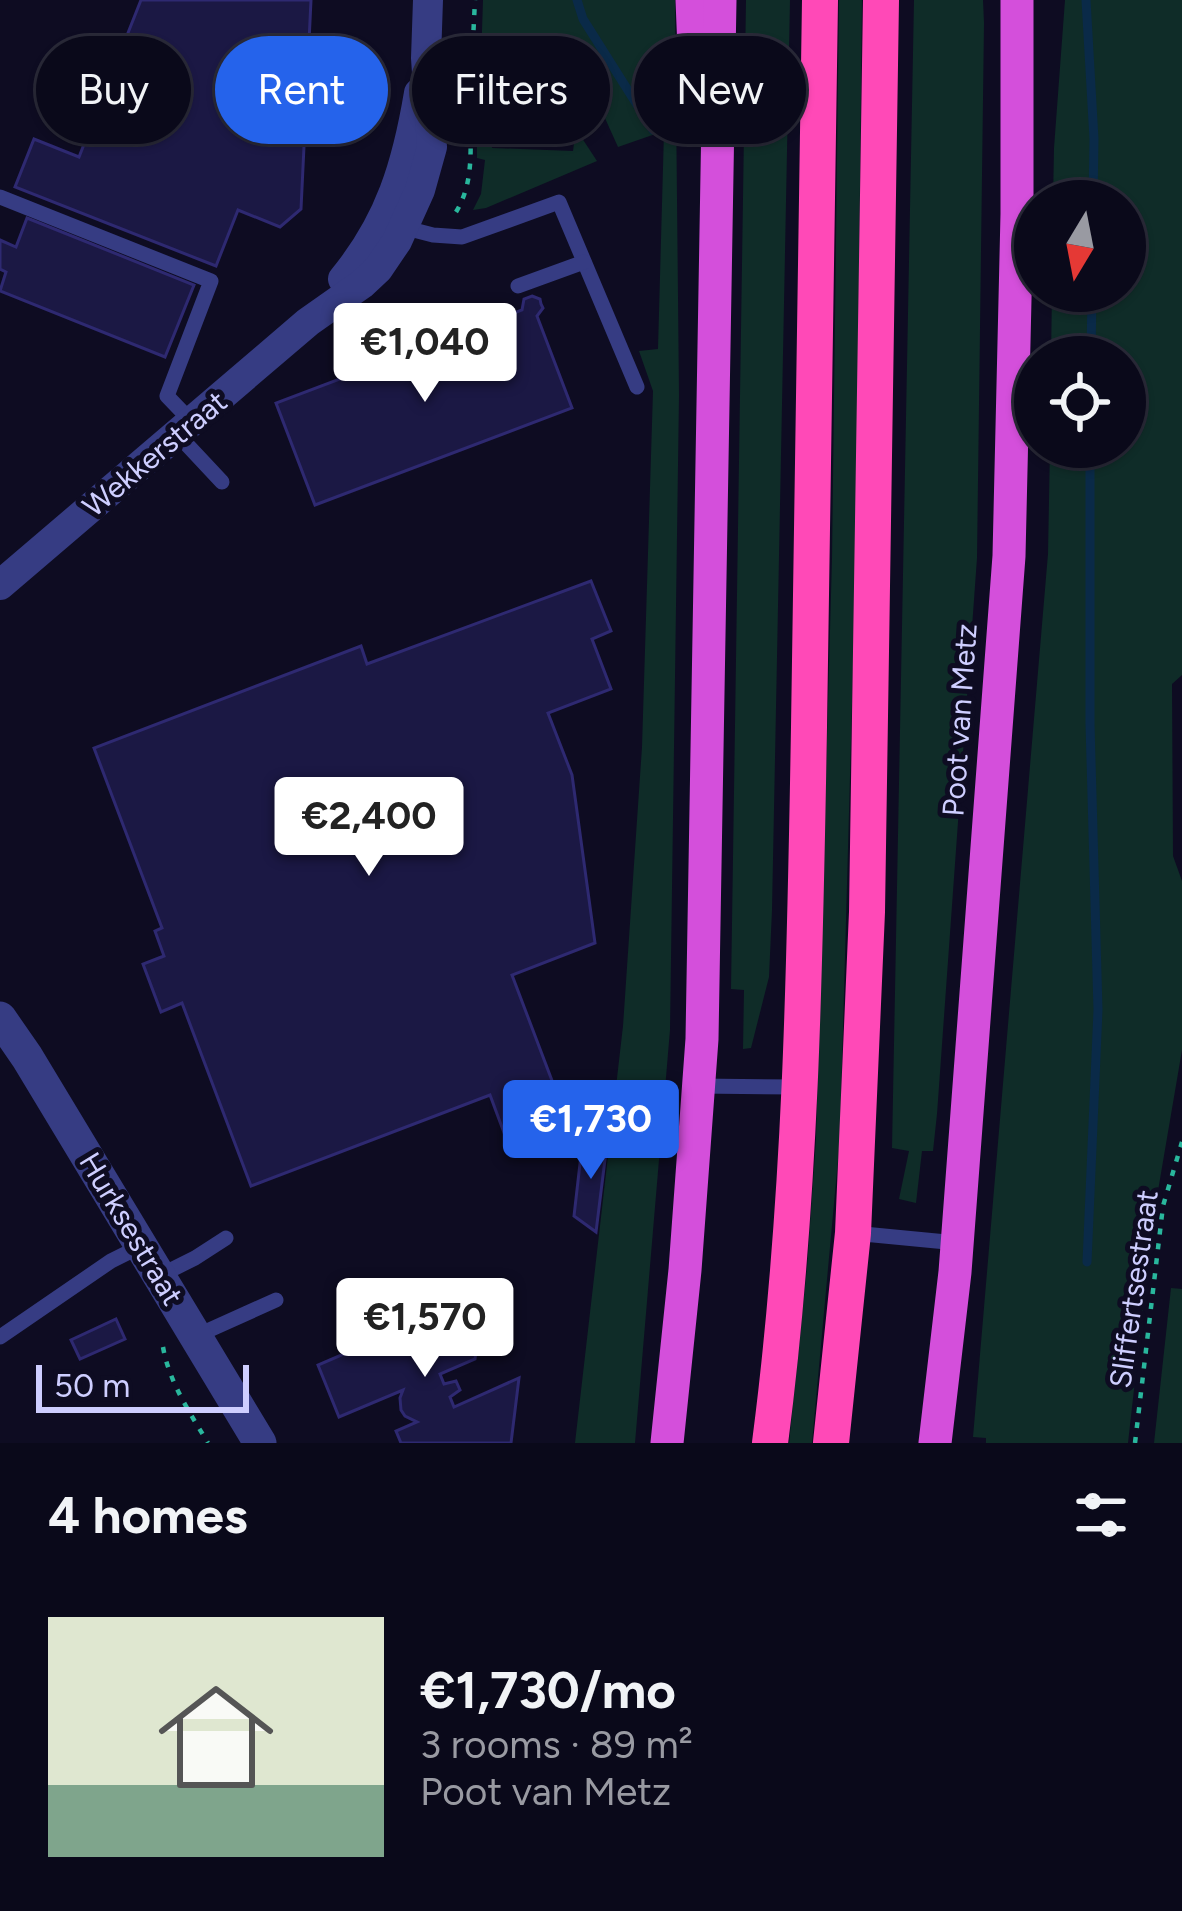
<!DOCTYPE html>
<html lang="en">
<head>
<meta charset="utf-8">
<style>
  :root { --surface:#0a091a; --page:#181727; --text:#f1f3f6; --muted:#999aa2; --line:#2a2a39; --accent:#2563eb }
  body { margin:0; font-family:Figtree,sans-serif; background:var(--page); color:var(--text); height:100vh; display:flex; flex-direction:column; font-size:45px; white-space:nowrap }
  * { box-sizing:border-box; margin:0 }
  p { font-size:39px; color:var(--muted) }
  .icon { flex:none; width:66px; height:66px; fill:none; stroke:currentColor; stroke-width:2; stroke-linecap:round; stroke-linejoin:round }
  .map { position:relative; height:1443px; overflow:hidden }
  .details { display:flex; flex-direction:column; background:var(--surface); flex:1 }
  .details>* { flex:none }
  .banner { position:absolute; left:36px; top:36px; width:1110px; height:108px; display:flex; gap:24px }
  .needle { width:78px; rotate:190deg }
  .controls { position:absolute; left:1014px; top:180px; display:grid; gap:24px }
  .controls a { display:grid; place-items:center; width:132px; height:132px; border-radius:50%; background:var(--surface); box-shadow:0 3px 9px #0004,0 0 0 3px var(--line); font-size:60px }
  .scale { position:absolute; left:36px; bottom:30px; width:213px; box-sizing:border-box; padding-left:12px; border:6px solid #ceceff; border-top:0; font-size:33px; line-height:42px; white-space:nowrap; color:#ceceff; -webkit-text-stroke:9px #0e0c22; paint-order:stroke }
  .price { position:absolute; translate:-50% -102px; padding:0 27px; border-radius:12px; background:#fff; color:#222; font-size:39px; line-height:78px; filter:drop-shadow(0 3px 6px #0008) }
  .price::after { content:''; position:absolute; left:50%; top:72px; width:36px; height:27px; margin-left:-18px; background:inherit; clip-path:polygon(0 0,100% 0,50% 100%) }
  .price.active { background:var(--accent); color:#fff }
  ul { padding:0; list-style:none }
  li { display:flex; align-items:center; gap:36px; height:300px; padding:0 48px }
  li+li { border-top:3px solid var(--line) }
  li span { display:grid; place-items:center; flex:none; width:336px; height:240px; border-radius:0px; color:#555 }
  li>.icon { margin-inline-start:auto }
  span .icon { width:144px; height:144px; fill:#fffc; stroke-width:1 }
  li b { font-size:51px }
  h2 { display:flex; justify-content:space-between; align-items:center; height:144px; padding:0 48px; font-size:51px }
  .tag { padding:0 42px; border-radius:54px; background:var(--surface); box-shadow:0 3px 9px #0004,0 0 0 3px var(--line); font-size:42px; line-height:108px }
  .tag.active { background:var(--accent); color:#fff }
  .map>svg:first-child { display:block }
  .green { fill:#0f2c28 }
  .lines { fill:none; stroke-linecap:round; stroke-linejoin:round }
  .stream { stroke:#0a2a48; stroke-width:9 }
  .building { fill:#1b1844; stroke:#2e2971; stroke-width:3 }
  .path { stroke:#29b79d; stroke-width:4.5; stroke-dasharray:6 9; stroke-linecap:butt }
  .service { stroke:#363c83; stroke-width:15 }
  .minor { stroke:#363c83; stroke-width:30 }
  .tertiary { stroke:#363c83; stroke-width:33 }
  .trunk { stroke:#d44fdb; stroke-width:33 }
  .motorway { stroke:#ff49b7; stroke-width:36 }
  .labels { text-anchor:middle; stroke-width:10; stroke-linejoin:round; paint-order:stroke }
  .street-label { font-size:30px; fill:#ceceff; stroke:#0e0c22 }
</style>
</head>
<body>
<div class="map">
<svg width="1182" height="1443" viewBox="0 0 1182 1443">
  <rect width="100%" height="100%" fill="#0e0c22"/>
  <g class="green">
    <path d="M483 0H675L679 395 670 1030 635 1443H575L623 1026 642 747 653 391 639 351 658 349 664 131 618 147 604 116 576 129 597 161 486 208 473 210 481 194 485 160 477 158V109H491L492 148 573 151 576 129V45L491 44V61H481Z"/>
    <path d="M746 0H790L772 910 769 977 751 1048 743 1049 744 990 731 989Z"/>
    <path d="M839 0H862L856 559 840 1138 812 1443H789L807 1268 816 1139 832 558Z"/>
    <path d="M914 0H983L984 23 977 558 937 1114 933 1151H922L916 1203 899 1199 909 1151 892 1148Z"/>
    <path d="M1065 0H1182V675L1172 684 1173 856 1182 881V1050L1153 1220 1128 1443H986V1438L973 1437 1048 554 1050 447H1125V357H1051L1052 291H1125V201H1053L1054 148Z"/>
    <path d="M1171 1288 1182 1289V1443H1154Z"/>
  </g>
  <g class="lines">
    <g class="stream">
      <path d="M577 0 583 19 653 130"/>
      <path d="M1086 0 1094 139 1093 201"/>
      <path d="M1091 357 1092 291"/>
      <path d="M1087 1262 1098 1010 1090 724V447"/>
    </g>
  </g>
  <g class="building">
    <path d="M141 0H311L301 209 280 227 238 210 216 266 15 187 34 139 79 157Z"/>
    <path d="M27 218 194 285 165 357 0 291 6 272 0 269V240L16 247Z"/>
    <path d="M532 296 540 299 541 304 543 308 537 316 572 408 315 505 276 403 522 310 524 299Z"/>
    <path d="M591 581 611 631 592 639 611 689 548 713 572 775 595 943 512 975 565 1115 506 1138 490 1095 251 1186 182 1003 161 1012 143 964 164 956 155 931 162 928 94 748 361 646 367 664Z"/>
    <path d="M608 1135 596 1232 574 1216 582 1146Z"/>
    <path d="M483 1294 475 1359 440 1374 444 1384 456 1381 460 1390 450 1397 454 1407 519 1378 511 1443H401L396 1431 417 1422 405 1416 401 1410 400 1398 403 1390 339 1417 318 1365Z"/>
    <path d="M116 1319 125 1339 80 1359 71 1340Z"/>
  </g>
  <g class="lines">
    <g class="path">
      <path d="M472 60 475 0"/>
      <path d="M456 212C476 179 469 144 471 107"/>
      <path d="M163 1347C169 1382 190 1413 208 1443"/>
      <path d="M1135 1443 1163 1206 1182 1142"/>
    </g>
    <g class="service">
      <path d="M425 80 482 84"/>
      <path d="M0 197 211 281 167 396 192 422"/>
      <path d="M402 227 433 235 462 237 559 202 637 387"/>
      <path d="M518 286 584 262"/>
      <path d="M178 435 222 482"/>
      <path d="M698 1086 797 1087"/>
      <path d="M853 1233 957 1243"/>
      <path d="M159 1276 195 1258 226 1238"/>
      <path d="M196 1336 276 1300"/>
      <path d="M0 1337 111 1261 141 1246"/>
    </g>
    <g class="minor">
      <path d="M343 279C390 222 407 165 419 93"/>
      <path d="M0 585 308 322 362 284 378 269 397 241 420 190 432 147 426 58 428 0"/>
    </g>
    <path class="tertiary" d="M0 1018 27 1057 260 1443"/>
    <g class="trunk">
      <path d="M692 0 694 49 706 99"/>
      <path d="M667 1443 685 1270 702 1039 720 0"/>
      <path d="M935 1443 955 1272 1009 556 1017 214V0"/>
    </g>
    <g class="motorway">
      <path d="M770 1443C801 1205 805 966 809 727 813 484 817 242 820 0"/>
      <path d="M831 1443 853 1233 867 912 881 0"/>
    </g>
  </g>
  <g class="labels">
    <g class="street-label">
      <text transform="translate(155 454) rotate(-40)" y="10">Wekkerstraat</text>
      <text transform="translate(960 720) rotate(-86)" y="10">Poot van Metz</text>
      <text transform="translate(131 1229) rotate(59)" y="10">Hurksestraat</text>
      <text transform="translate(1134 1289) rotate(-82)" y="10">Sliffertsestraat</text>
    </g>
  </g>
</svg>
<div class="controls">
<a><svg class="needle" viewBox="-14 -14 28 28"><path d="M0-13l5 13h-10z" fill="#e53935"/><path d="M0 13l5-13h-10z" fill="#999aa2"/></svg></a>
<a><svg class="icon" aria-label="locate" viewBox="0 0 24 24"><circle cx="12" cy="12" r="6"/><path d="M12 2v4M12 18v4M2 12h4M18 12h4"/></svg></a>
</div>
<div class="scale">50 m</div>
<b class="price" style="left:425px;top:405px">€1,040</b>
<b class="price" style="left:369px;top:879px">€2,400</b>
<b class="price active" style="left:591px;top:1182px">€1,730</b>
<b class="price" style="left:425px;top:1380px">€1,570</b>
<div class="banner">
<a class="tag">Buy</a>
<a class="tag active">Rent</a>
<a class="tag">Filters</a>
<a class="tag">New</a>
</div>
</div>
<section class="details">
<h2>4 homes<svg class="icon" aria-label="filters" viewBox="0 0 24 24"><path d="M4 7h16M4 17h16"/><circle cx="9" cy="7" r="2"/><circle cx="15" cy="17" r="2"/></svg></h2>
<ul>
<li><span style="background:linear-gradient(#dfe7d0 70%,#7fa58c 0)"><svg class="icon" aria-label="home" viewBox="0 0 24 24"><path d="M3 11l9-7 9 7M6 9v11h12V9"/></svg></span><div><b>€1,730/mo</b><p>3 rooms · 89 m²</p><p>Poot van Metz</p></div></li>
</ul>
</section>
</body>
</html>
